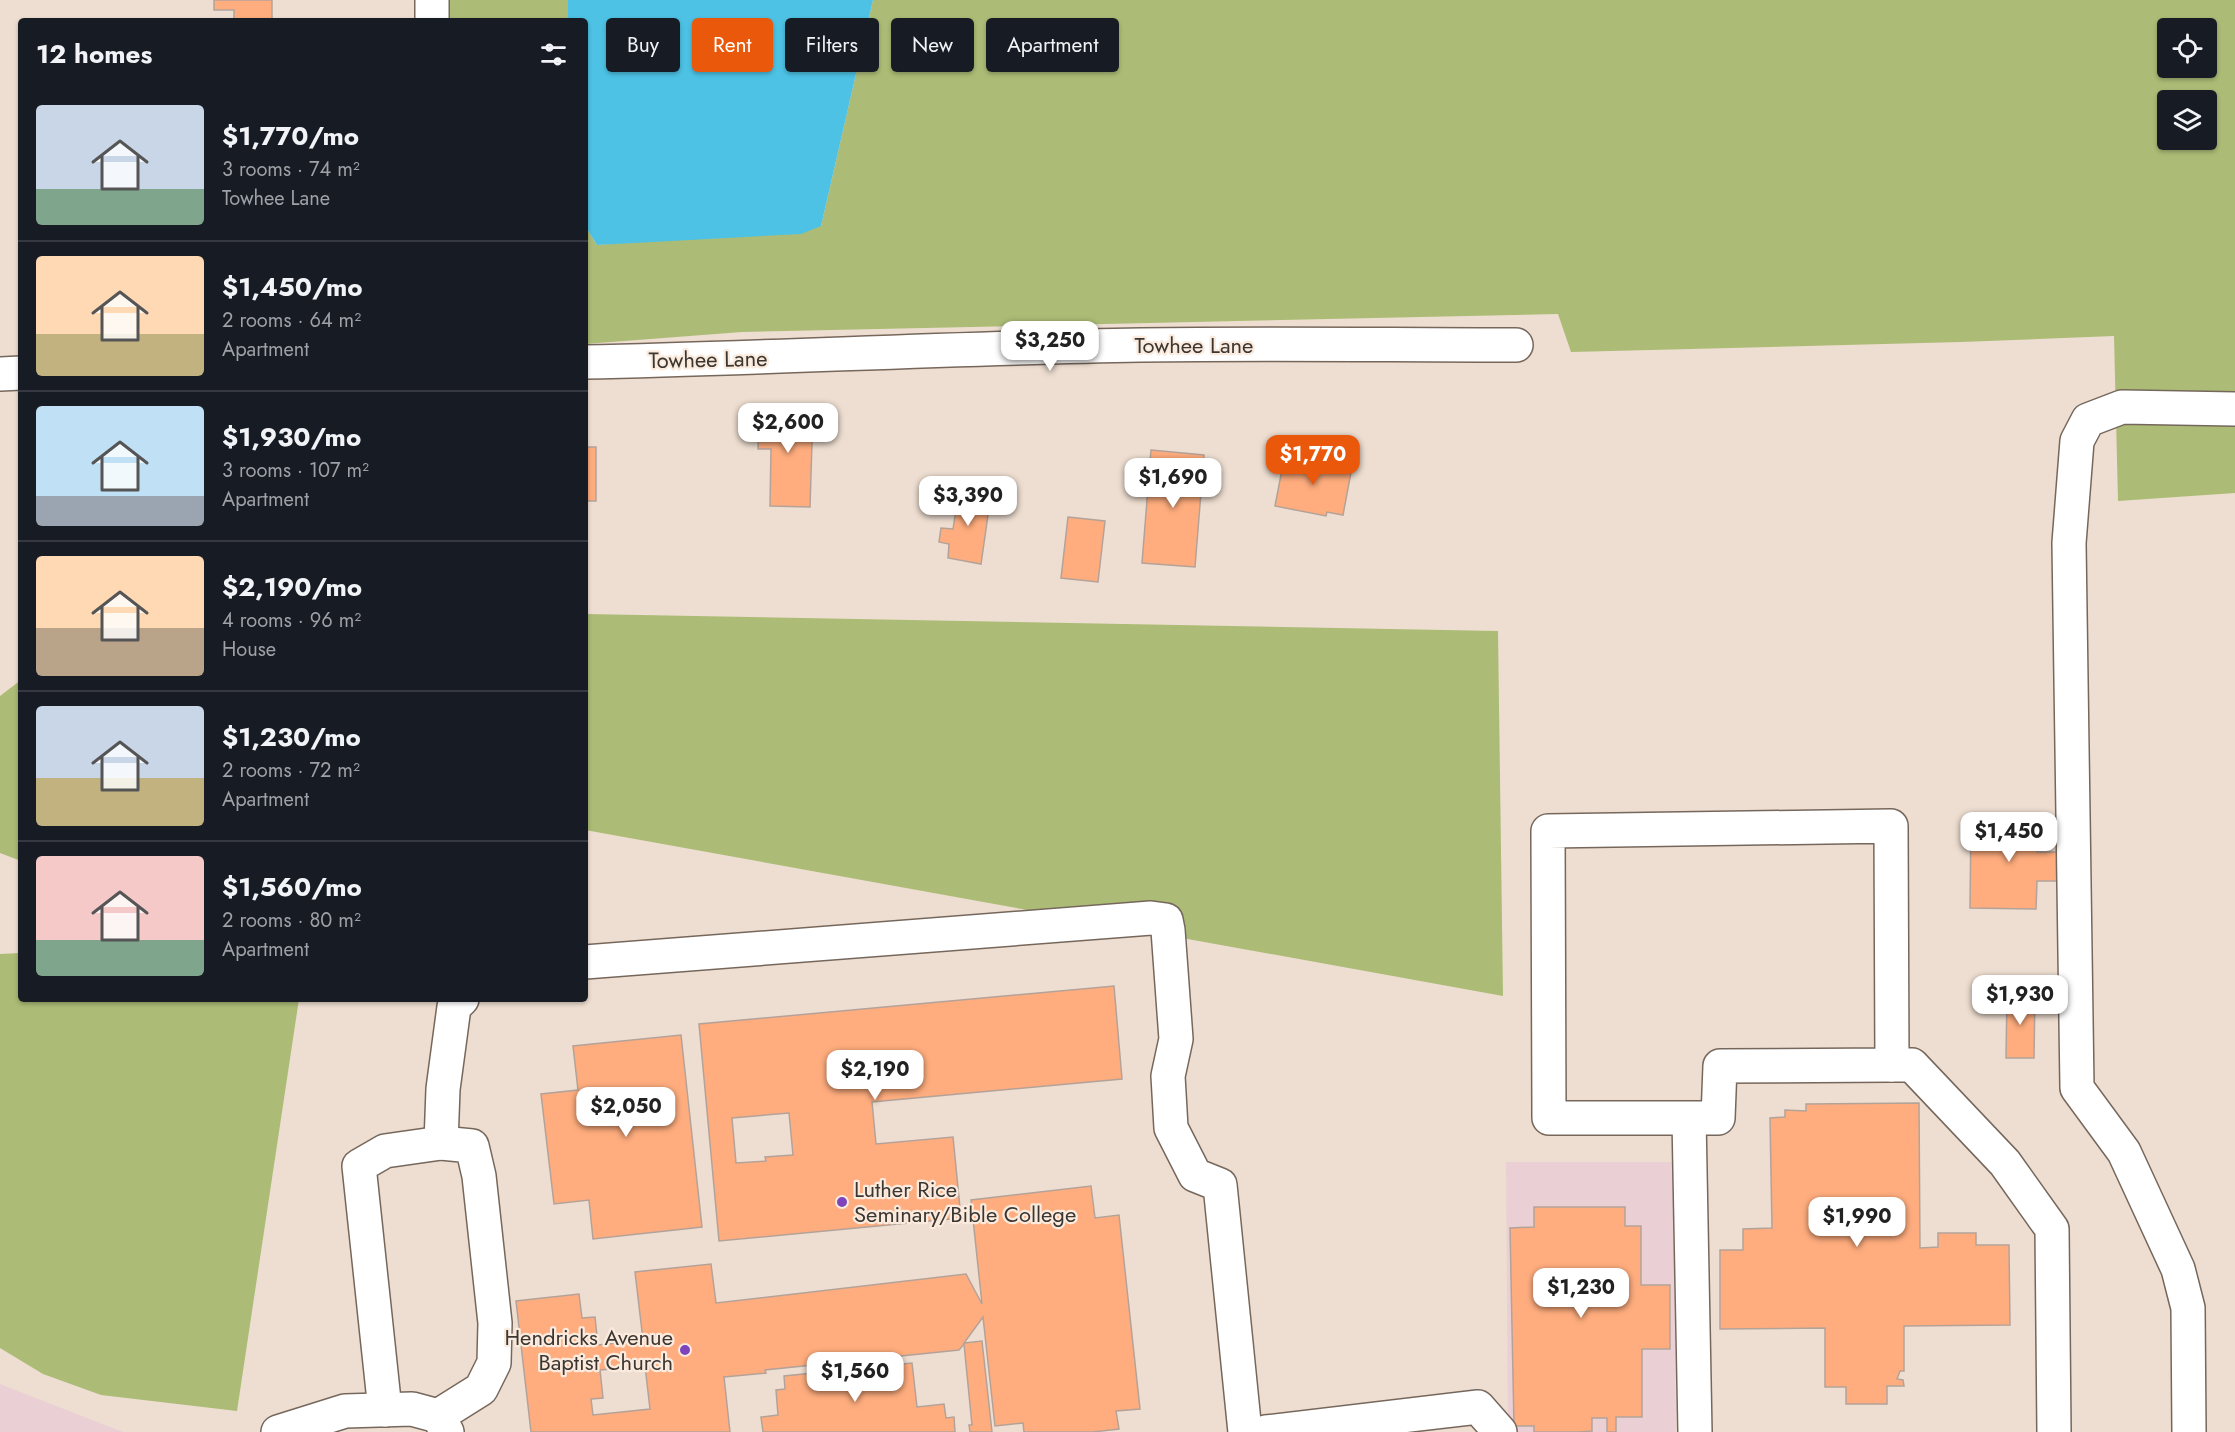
<!DOCTYPE html>
<html lang="en">
<head>
<meta charset="utf-8">
<style>
  :root { --surface:#171b24; --page:#20242c; --text:#f1f3f6; --muted:#9ea1a6; --line:#363941; --accent:#ea580c }
  body { margin:0; font-family:Jost,sans-serif; background:var(--page); color:var(--text); height:100vh; display:flex; flex-direction:column; font-size:22px; white-space:nowrap }
  * { box-sizing:border-box; margin:0 }
  p { font-size:20px; color:var(--muted) }
  .icon { flex:none; width:33px; height:33px; fill:none; stroke:currentColor; stroke-width:2; stroke-linecap:round; stroke-linejoin:round }
  .map { position:relative; flex:1; overflow:hidden }
  .side { position:absolute; left:18px; top:18px; width:570px; height:984px; display:flex; flex-direction:column; background:var(--surface); border-radius:6px; box-shadow:0 2px 4px #0004 }
  .side>* { flex:none }
  .top-card { position:absolute; left:606px; top:18px; width:570px; height:54px; display:flex; gap:12px }
  .fabs { position:absolute; left:2157px; top:18px; display:grid; gap:12px }
  .fabs a { display:grid; place-items:center; width:60px; height:60px; border-radius:6px; background:var(--surface); box-shadow:0 2px 4px #0004; font-size:30px }
  .price { position:absolute; translate:-50% -51px; padding:0 14px; border-radius:12px; background:#fff; color:#222; font-size:20px; line-height:39px; filter:drop-shadow(0 2px 3px #0008) }
  .price::after { content:''; position:absolute; left:50%; top:36px; width:18px; height:14px; margin-left:-9px; background:inherit; clip-path:polygon(0 0,100% 0,50% 100%) }
  .price.on { background:var(--accent); color:#fff }
  ul { padding:0; list-style:none }
  li { display:flex; align-items:center; gap:18px; height:150px; padding:0 18px }
  li+li { border-top:2px solid var(--line) }
  li span { display:grid; place-items:center; flex:none; width:168px; height:120px; border-radius:6px; color:#555 }
  li>.icon { margin-inline-start:auto }
  span .icon { width:72px; height:72px; fill:#fffc; stroke-width:1 }
  li b { font-size:26px }
  h2 { display:flex; justify-content:space-between; align-items:center; height:72px; padding:0 18px; font-size:26px }
  .pill { padding:0 21px; border-radius:6px; background:var(--surface); box-shadow:0 2px 4px #0004; font-size:21px; line-height:54px }
  .pill.on { background:var(--accent); color:#fff }
  .map>svg:first-child { display:block }
  .commercial { fill:#ead0d4 }
  .green { fill:#acbc76; fill-rule:evenodd }
  .water { fill:#4dc2e4 }
  .building { fill:#ffad7e; stroke:#b4a299; stroke-width:1.5; fill-rule:evenodd }
  .lines { fill:none; stroke-linecap:round; stroke-linejoin:round }
  .minor-casing { stroke:#76675c; stroke-width:36 }
  .minor { stroke:#fff; stroke-width:33 }
  .poi-dot { fill:#7e44bb; stroke:#fbebde; stroke-width:2 }
  .labels { text-anchor:middle; stroke-width:4.5; stroke-linejoin:round; paint-order:stroke }
  .street-label { font-size:22px; fill:#3c3630; stroke:#fbebde }
  .poi-label { font-size:22px; fill:#3c3630; stroke:#fbebde; text-anchor:start }
</style>
</head>
<body>
<div class="map">
<svg width="2235" height="1432" viewBox="0 0 2235 1432">
  <rect width="100%" height="100%" fill="#eeded1"/>
  <g class="commercial">
    <path d="M1506 1162H1673L1676 1432H1508Z"/>
    <path d="M0 1384 123 1432H0Z"/>
  </g>
  <g class="green">
    <rect x="445" y="0" width="123" height="21"/>
    <path d="M873 0H2235V493L2118 501 2114 336 1961 342 1571 352 1558 314 742 332 585 344V226L597 245 821 226ZM2168 28H2206V68H2168ZM2168 100H2206V140H2168Z"/>
    <path d="M585 614 1498 631 1503 996 585 830Z"/>
    <path d="M21 680V861L0 853V696Z"/>
    <path d="M21 953V999H299L237 1411 101 1395 43 1374 0 1348V954Z"/>
  </g>
  <path class="water" d="M568 0H873L821 226 801 234 597 245 585 226V21H568Z"/>
  <g class="building">
    <path d="M214 0H272V21H234V10H214Z"/>
    <path d="M759 408 813 410 810 507 770 506 771 449H758Z"/>
    <rect x="585" y="447" width="11" height="54"/>
    <path d="M1151 450 1204 455 1195 567 1142 563Z"/>
    <path d="M1285 454 1352 467 1343 515 1327 512 1326 516 1275 506Z"/>
    <path d="M959 490 991 494 981 564 948 558 949 544 939 542 941 528 953 529Z"/>
    <path d="M1068 517 1105 521 1098 582 1061 578Z"/>
    <path d="M1971 817 2038 818 2037 852H2063V881H2037L2036 909 1970 908Z"/>
    <path d="M1114 986 1122 1079 872 1102 876 1144 953 1137 961 1218 719 1241 699 1024ZM789 1113 793 1155 765 1157 766 1161 736 1163 732 1118Z"/>
    <path d="M2007 993H2035L2034 1058H2006Z"/>
    <path d="M681 1035 702 1227 593 1239 589 1200 554 1204 541 1094 578 1090 573 1046Z"/>
    <path d="M1919 1103 1920 1248 1938 1247V1233H1976V1245H2009L2010 1325 1904 1326V1371H1900L1897 1379 1903 1380 1904 1386H1887V1404H1846V1387H1825V1328L1720 1329V1250H1743V1229L1772 1228 1770 1118 1785 1117V1110L1806 1111V1104Z"/>
    <path d="M1091 1186 1095 1218 1119 1215 1140 1409 1116 1411 1119 1429 1093 1432H1024L1023 1423 995 1426 983 1317 964 1343 982 1341 992 1432H970L969 1425H972L964 1344 959 1350 765 1370 766 1373 724 1377 730 1432H531L516 1301 579 1294 582 1318 595 1317 598 1345 643 1340 635 1272 711 1264 716 1303 966 1274 982 1304 971 1200ZM645 1366 650 1409 593 1415 591 1399 603 1398 600 1370Z"/>
    <path d="M1534 1207H1625V1226H1641V1285H1670V1349H1642V1417H1616V1432H1607V1418H1592V1431L1579 1432H1534V1426H1514L1510 1228 1534 1227Z"/>
    <path d="M912 1363 917 1407 944 1404 946 1418 954 1417 955 1432H763L761 1417 778 1415 776 1390 785 1389 784 1376Z"/>
  </g>
  <g class="lines">
    <defs>
      <g id="minor">
        <path d="M432 21V0"/>
        <path d="M585 362C771 358 956 348 1141 345 1266 343 1391 345 1516 345"/>
        <path d="M0 374 21 373"/>
        <path d="M585 962 1151 918 1166 920 1168 930 1176 1039 1168 1076 1171 1128 1195 1175 1220 1185 1245 1432"/>
        <path d="M1892 1065H1912L2005 1163 2052 1229 2054 1432"/>
        <path d="M1689 1118H1549L1548 831 1891 826 1892 1065 1720 1066 1718 1118H1689L1695 1432"/>
        <path d="M441 1143 443 1089 454 1007 462 999"/>
        <path d="M385 1410 359 1166 385 1151 441 1143 472 1146 479 1176 495 1323 494 1363 481 1389 438 1416"/>
        <path d="M278 1432 345 1411 412 1409 438 1416 447 1432"/>
        <path d="M1266 1432 1478 1407 1500 1432"/>
        <path d="M2189 1432 2188 1308 2178 1269 2124 1152 2077 1088 2069 543 2077 441 2088 420 2122 407 2235 409"/>
      </g>
    </defs>
    <use href="#minor" class="minor-casing"/>
    <use href="#minor" class="minor"/>
  </g>
  <g class="poi-dot">
    <circle cx="842" cy="1202" r="6"/>
    <circle cx="685" cy="1350" r="6"/>
  </g>
  <g class="labels">
    <g class="street-label">
      <text x="1194" y="353">Towhee Lane</text>
      <text transform="translate(708 359) rotate(-1)" y="8">Towhee Lane</text>
    </g>
    <g class="poi-label">
      <text x="854" y="1197">Luther Rice<tspan x="854" dy="25">Seminary/Bible College</tspan></text>
      <text x="673" y="1345" text-anchor="end">Hendricks Avenue<tspan x="673" dy="25">Baptist Church</tspan></text>
    </g>
  </g>
</svg>
<div class="fabs">
<a><svg class="icon" aria-label="locate" viewBox="0 0 24 24"><circle cx="12" cy="12" r="6"/><path d="M12 2v4M12 18v4M2 12h4M18 12h4"/></svg></a>
<a><svg class="icon" aria-label="layers" viewBox="0 0 24 24"><path d="M12 4l9 5-9 5-9-5zM3 14l9 5 9-5"/></svg></a>
</div>
<b class="price" style="left:1050px;top:372px">$3,250</b>
<b class="price" style="left:788px;top:454px">$2,600</b>
<b class="price on" style="left:1313px;top:486px">$1,770</b>
<b class="price" style="left:1173px;top:509px">$1,690</b>
<b class="price" style="left:968px;top:527px">$3,390</b>
<b class="price" style="left:2009px;top:863px">$1,450</b>
<b class="price" style="left:2020px;top:1026px">$1,930</b>
<b class="price" style="left:875px;top:1101px">$2,190</b>
<b class="price" style="left:626px;top:1138px">$2,050</b>
<b class="price" style="left:1857px;top:1248px">$1,990</b>
<b class="price" style="left:1581px;top:1319px">$1,230</b>
<b class="price" style="left:855px;top:1403px">$1,560</b>
<div class="top-card">
<a class="pill">Buy</a>
<a class="pill on">Rent</a>
<a class="pill">Filters</a>
<a class="pill">New</a>
<a class="pill">Apartment</a>
</div>
<section class="side">
<h2>12 homes<svg class="icon" aria-label="filters" viewBox="0 0 24 24"><path d="M4 7h16M4 17h16"/><circle cx="9" cy="7" r="2"/><circle cx="15" cy="17" r="2"/></svg></h2>
<ul>
<li><span style="background:linear-gradient(#c9d6e8 70%,#7fa58c 0)"><svg class="icon" aria-label="home" viewBox="0 0 24 24"><path d="M3 11l9-7 9 7M6 9v11h12V9"/></svg></span><div><b>$1,770/mo</b><p>3 rooms · 74 m²</p><p>Towhee Lane</p></div></li>
<li><span style="background:linear-gradient(#ffd9b3 65%,#c2b280 0)"><svg class="icon" aria-label="home" viewBox="0 0 24 24"><path d="M3 11l9-7 9 7M6 9v11h12V9"/></svg></span><div><b>$1,450/mo</b><p>2 rooms · 64 m²</p><p>Apartment</p></div></li>
<li><span style="background:linear-gradient(#bfe0f5 75%,#9aa5b1 0)"><svg class="icon" aria-label="home" viewBox="0 0 24 24"><path d="M3 11l9-7 9 7M6 9v11h12V9"/></svg></span><div><b>$1,930/mo</b><p>3 rooms · 107 m²</p><p>Apartment</p></div></li>
<li><span style="background:linear-gradient(#ffd9b3 60%,#b9a48a 0)"><svg class="icon" aria-label="home" viewBox="0 0 24 24"><path d="M3 11l9-7 9 7M6 9v11h12V9"/></svg></span><div><b>$2,190/mo</b><p>4 rooms · 96 m²</p><p>House</p></div></li>
<li><span style="background:linear-gradient(#c9d6e8 60%,#c2b280 0)"><svg class="icon" aria-label="home" viewBox="0 0 24 24"><path d="M3 11l9-7 9 7M6 9v11h12V9"/></svg></span><div><b>$1,230/mo</b><p>2 rooms · 72 m²</p><p>Apartment</p></div></li>
<li><span style="background:linear-gradient(#f6c9c9 70%,#7fa58c 0)"><svg class="icon" aria-label="home" viewBox="0 0 24 24"><path d="M3 11l9-7 9 7M6 9v11h12V9"/></svg></span><div><b>$1,560/mo</b><p>2 rooms · 80 m²</p><p>Apartment</p></div></li>
</ul>
</section>
</div>
</body>
</html>
